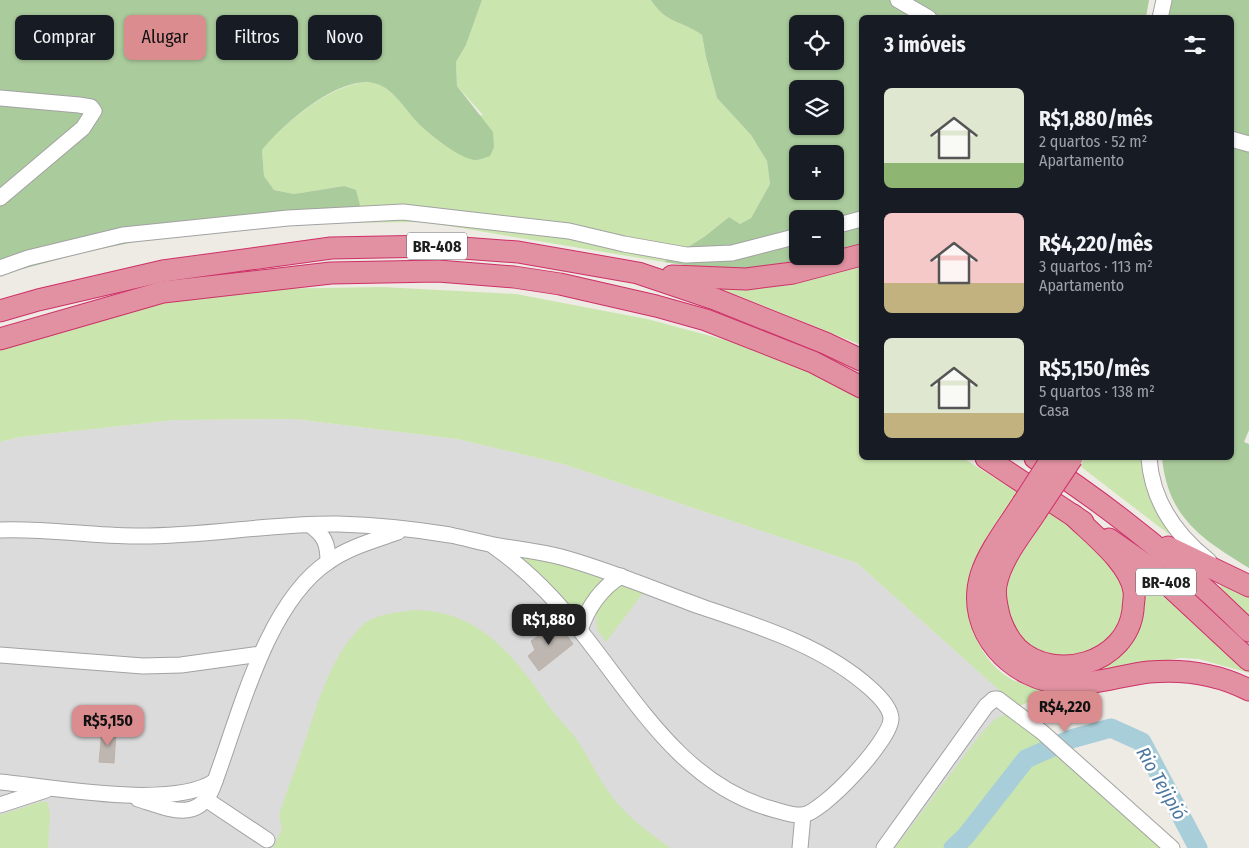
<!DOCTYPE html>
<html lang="pt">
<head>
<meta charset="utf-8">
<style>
  :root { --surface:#171b24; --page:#242831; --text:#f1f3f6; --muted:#9ea1a6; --accent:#da8c8e }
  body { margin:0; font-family:"Fira Sans Condensed",sans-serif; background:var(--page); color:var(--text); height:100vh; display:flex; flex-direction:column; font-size:19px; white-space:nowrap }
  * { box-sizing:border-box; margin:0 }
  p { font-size:16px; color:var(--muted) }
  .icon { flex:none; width:28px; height:28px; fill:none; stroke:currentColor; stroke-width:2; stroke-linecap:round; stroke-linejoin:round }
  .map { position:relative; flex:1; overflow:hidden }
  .panel { position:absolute; left:859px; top:15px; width:375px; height:445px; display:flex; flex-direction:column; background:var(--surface); border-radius:8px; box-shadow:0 1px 4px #0004 }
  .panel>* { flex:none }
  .guide { position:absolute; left:15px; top:15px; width:475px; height:45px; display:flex; gap:10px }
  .fabs { position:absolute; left:789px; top:15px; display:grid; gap:10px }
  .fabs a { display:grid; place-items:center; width:55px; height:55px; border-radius:8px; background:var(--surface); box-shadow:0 1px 4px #0004; font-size:25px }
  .price { position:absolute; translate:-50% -42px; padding:0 11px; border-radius:10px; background:var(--accent); color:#111; font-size:16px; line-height:32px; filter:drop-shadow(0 1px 2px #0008) }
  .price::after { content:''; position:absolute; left:50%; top:30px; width:15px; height:11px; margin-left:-8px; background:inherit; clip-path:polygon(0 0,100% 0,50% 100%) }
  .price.active { background:#222; color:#fff }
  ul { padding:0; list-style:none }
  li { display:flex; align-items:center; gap:15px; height:125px; padding:0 25px }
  li span { display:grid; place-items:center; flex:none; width:140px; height:100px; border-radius:8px; color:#555 }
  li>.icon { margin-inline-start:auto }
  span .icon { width:60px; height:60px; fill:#fffc; stroke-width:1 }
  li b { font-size:21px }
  h2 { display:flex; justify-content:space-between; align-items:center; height:60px; padding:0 25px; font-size:21px }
  .tag { padding:0 18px; border-radius:8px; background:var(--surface); box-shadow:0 1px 4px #0004; font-size:18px; line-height:45px }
  .tag.active { background:var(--accent); color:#111 }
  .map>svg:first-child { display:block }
  .residential { fill:#dcdbdb }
  .grass { fill:#cae5ae }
  .forest { fill:#aacb9c; fill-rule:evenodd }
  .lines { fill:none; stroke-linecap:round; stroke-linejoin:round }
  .river { stroke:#a8ced9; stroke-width:19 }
  .building { fill:#beb7b1; stroke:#bfb2a8 }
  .minor-casing { stroke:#a2a2a2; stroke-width:17 }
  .highway-casing { stroke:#ce3068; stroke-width:23 }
  .minor { stroke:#fff; stroke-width:15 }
  .highway { stroke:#e191a1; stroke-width:21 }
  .highway-bridge-casing { stroke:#ce3068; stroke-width:23; stroke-linecap:butt }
  .highway-bridge { stroke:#e191a1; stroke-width:21 }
  .labels { text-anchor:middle; stroke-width:5; stroke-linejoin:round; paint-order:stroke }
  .shield { fill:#fff; stroke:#626262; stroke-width:1 }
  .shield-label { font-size:16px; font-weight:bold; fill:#1e1e1e }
  .water-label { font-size:19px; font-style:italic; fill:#4e78a0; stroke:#fff }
</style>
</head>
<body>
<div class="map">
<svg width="1249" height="848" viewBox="0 0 1249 848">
  <rect width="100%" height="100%" fill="#eeebe5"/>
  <path class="residential" d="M294 419 457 439 563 464 857 563 1176 848H0V442L20 437 175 420Z"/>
  <g class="grass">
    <path d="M482 0H651C666 24 683 21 702 35L706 57 717 98 751 135 767 161 770 184 751 218 740 224 729 217 704 237 664 262 425 222 327 223 344 186 294 194 274 190 264 176 262 149C282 125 343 73 377 84 392 88 409 112 418 123L483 115 457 86 456 62 466 45Z"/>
    <path d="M861 263V345L709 284 760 287 792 285Z"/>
    <path d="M382 287 516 294 647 319 733 342 801 367 861 397V458H963L1017 492C1001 516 982 540 973 568 960 613 977 669 1025 685 1033 688 1043 689 1051 691L1018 707 857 563 563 464 457 439 294 419 175 420 20 437 0 442V345L170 300 265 289Z"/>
    <path d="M1085 458H1141C1143 487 1155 510 1170 535L1080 466Z"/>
    <path d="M1051 510 1118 565 1127 612 1112 639 1068 660 1045 656 1024 641 1013 627 1006 606 1007 585 1015 564Z"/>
    <path d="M514 545 621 576 582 626 518 563Z"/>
    <path d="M1142 576 1249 664V673L1199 659 1181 658 1093 672C1118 661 1142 631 1144 603 1145 594 1143 584 1142 576Z"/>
    <path d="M619 582 646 589 606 642 597 629 596 606Z"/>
    <path d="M1223 582 1249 596V615L1220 587Z"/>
    <path d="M415 610C480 611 513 655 548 705 557 718 570 729 579 743 591 761 600 781 613 798 629 818 650 834 671 848H273L282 829 279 815C288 787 299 760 308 732 320 695 334 651 364 624 376 614 399 612 415 610Z"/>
    <path d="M1006 714 1014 718 1165 848H895L979 736 995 719Z"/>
    <path d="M43 801 48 803 50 815 48 848H0V815Z"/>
  </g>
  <g class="forest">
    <path d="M0 0H482L466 45 456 62 457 86 493 132 494 147 490 156C486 157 480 160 476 160 461 160 429 134 418 123 407 112 394 89 377 84 342 72 283 124 262 150L264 176 274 190 294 194 344 186 356 190 360 205 353 215 197 229 86 252 0 275Z"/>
    <path d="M651 0H1149L1146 17 861 18V244L835 252V219H798V256H821L771 269H713L664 262 704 237 729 217 740 224 751 218 770 184 767 161 751 135 717 98 706 57 702 35C683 21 666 24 651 0ZM798 24H835V61H798ZM798 89H835V126H798ZM798 154H835V191H798Z"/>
    <path d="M1165 0H1249V136L1231 132V18H1161Z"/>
    <path d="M1231 142 1249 146V430L1244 442 1249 444V568C1202 539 1168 518 1162 458H1231Z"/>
  </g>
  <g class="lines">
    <path class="river" d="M953 848 965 837 1026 759 1071 739 1111 728 1142 742 1198 848"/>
  </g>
  <g class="building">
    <path d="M558 623 573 644 539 671 528 656 535 650 531 641Z"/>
    <path d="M102 730 116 732 114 763 99 762Z"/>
  </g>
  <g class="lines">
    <defs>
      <g id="minor">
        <path d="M898 0 929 18"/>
        <path d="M1160 18 1164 0"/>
        <path d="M0 98 79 105 91 107 94 111 83 128 0 198"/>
        <path d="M1231 139 1249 144"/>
        <path d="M835 226 861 219"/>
        <path d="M0 268 28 258 123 235 288 218 403 212 569 231 624 244 686 255 732 253 798 236"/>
        <path d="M1149 458C1152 501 1176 535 1209 561"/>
        <path d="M310 525C325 536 328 544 328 562"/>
        <path d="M0 530C45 528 90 536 135 536 203 537 270 523 338 524 374 525 414 529 450 535 465 538 479 542 494 545 516 549 538 551 561 557 609 570 655 590 702 607 761 627 823 646 870 688 879 696 890 707 891 718 892 739 822 814 802 815 793 816 780 811 772 809 681 784 634 697 578 628 553 596 526 569 492 545"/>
        <path d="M580 630C588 607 600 589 621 576"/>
        <path d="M0 655 143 666 181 665 261 654"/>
        <path d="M0 782C52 787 173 810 215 781 240 713 267 603 328 562 349 547 375 540 398 532"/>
        <path d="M138 799C170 809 201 825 215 781"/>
        <path d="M207 800 267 840"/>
        <path d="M0 805 46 790"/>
        <path d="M800 848 803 815"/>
        <path d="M884 848 986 706 994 699H998L1042 732 1172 848"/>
      </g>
      <g id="highway">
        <path d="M672 276 746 279 793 273 861 255"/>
        <path d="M0 311 38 300 163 271 331 248 435 246 518 252 638 273 715 299 825 343 861 360"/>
        <path d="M0 339 163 292 331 273 438 271 514 277 560 284 656 306 706 320 813 362 861 387"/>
        <path d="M986 458 1083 522"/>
        <path d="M1035 458C1112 508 1184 566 1249 631"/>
        <path d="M1023 503C1009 525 989 550 981 575 964 631 1012 681 1067 684 1095 685 1122 675 1149 672 1183 669 1218 674 1249 690"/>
        <path d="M1036 512C1022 534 1001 558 996 585 994 596 997 608 1000 619 1004 630 1009 640 1017 648 1055 684 1127 663 1133 610 1133 604 1135 597 1134 591 1130 563 1092 534 1073 515"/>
        <path d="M1109 539 1149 567 1249 660"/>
        <path d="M1168 547 1249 586"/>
      </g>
    </defs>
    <use href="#minor" class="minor-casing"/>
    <use href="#highway" class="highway-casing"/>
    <use href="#minor" class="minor"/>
    <use href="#highway" class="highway"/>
    <defs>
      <g id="highway-bridge">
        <path d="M1023 503 1052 458"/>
        <path d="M1036 512 1072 458"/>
      </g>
    </defs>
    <use href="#highway-bridge" class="highway-bridge-casing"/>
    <use href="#highway-bridge" class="highway-bridge"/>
  </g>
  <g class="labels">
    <g class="shield">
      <rect x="407" y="232.5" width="60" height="27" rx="4"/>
      <rect x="1136" y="568.5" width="60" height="27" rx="4"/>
    </g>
    <g class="shield-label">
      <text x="437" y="252">BR-408</text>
      <text x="1166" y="588">BR-408</text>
    </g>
    <g class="water-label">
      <text transform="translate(1162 783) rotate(60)" y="7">Rio Tejipió</text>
    </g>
  </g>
</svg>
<div class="fabs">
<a><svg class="icon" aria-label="locate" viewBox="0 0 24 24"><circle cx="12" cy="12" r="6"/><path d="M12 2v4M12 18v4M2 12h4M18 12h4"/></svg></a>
<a><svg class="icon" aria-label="layers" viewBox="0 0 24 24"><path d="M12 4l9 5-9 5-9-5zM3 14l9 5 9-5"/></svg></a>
<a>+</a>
<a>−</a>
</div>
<b class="price active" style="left:549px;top:646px">R$1,880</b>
<b class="price" style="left:1065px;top:733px">R$4,220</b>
<b class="price" style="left:108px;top:747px">R$5,150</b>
<div class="guide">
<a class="tag">Comprar</a>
<a class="tag active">Alugar</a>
<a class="tag">Filtros</a>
<a class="tag">Novo</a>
</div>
<section class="panel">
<h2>3 imóveis<svg class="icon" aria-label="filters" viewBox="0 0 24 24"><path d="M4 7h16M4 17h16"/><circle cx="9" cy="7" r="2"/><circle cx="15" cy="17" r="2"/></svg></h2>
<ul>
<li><span style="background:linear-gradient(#dfe7d0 75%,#8fb573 0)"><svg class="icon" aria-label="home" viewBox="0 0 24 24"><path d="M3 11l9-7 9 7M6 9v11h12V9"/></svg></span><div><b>R$1,880/mês</b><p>2 quartos · 52 m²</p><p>Apartamento</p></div></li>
<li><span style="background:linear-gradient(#f6c9c9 70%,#c2b280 0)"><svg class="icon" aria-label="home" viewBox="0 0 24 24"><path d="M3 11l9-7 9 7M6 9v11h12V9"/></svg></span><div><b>R$4,220/mês</b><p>3 quartos · 113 m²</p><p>Apartamento</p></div></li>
<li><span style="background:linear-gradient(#dfe7d0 75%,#c2b280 0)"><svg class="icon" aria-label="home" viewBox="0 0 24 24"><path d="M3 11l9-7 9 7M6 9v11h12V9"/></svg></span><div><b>R$5,150/mês</b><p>5 quartos · 138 m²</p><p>Casa</p></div></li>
</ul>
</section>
</div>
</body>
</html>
